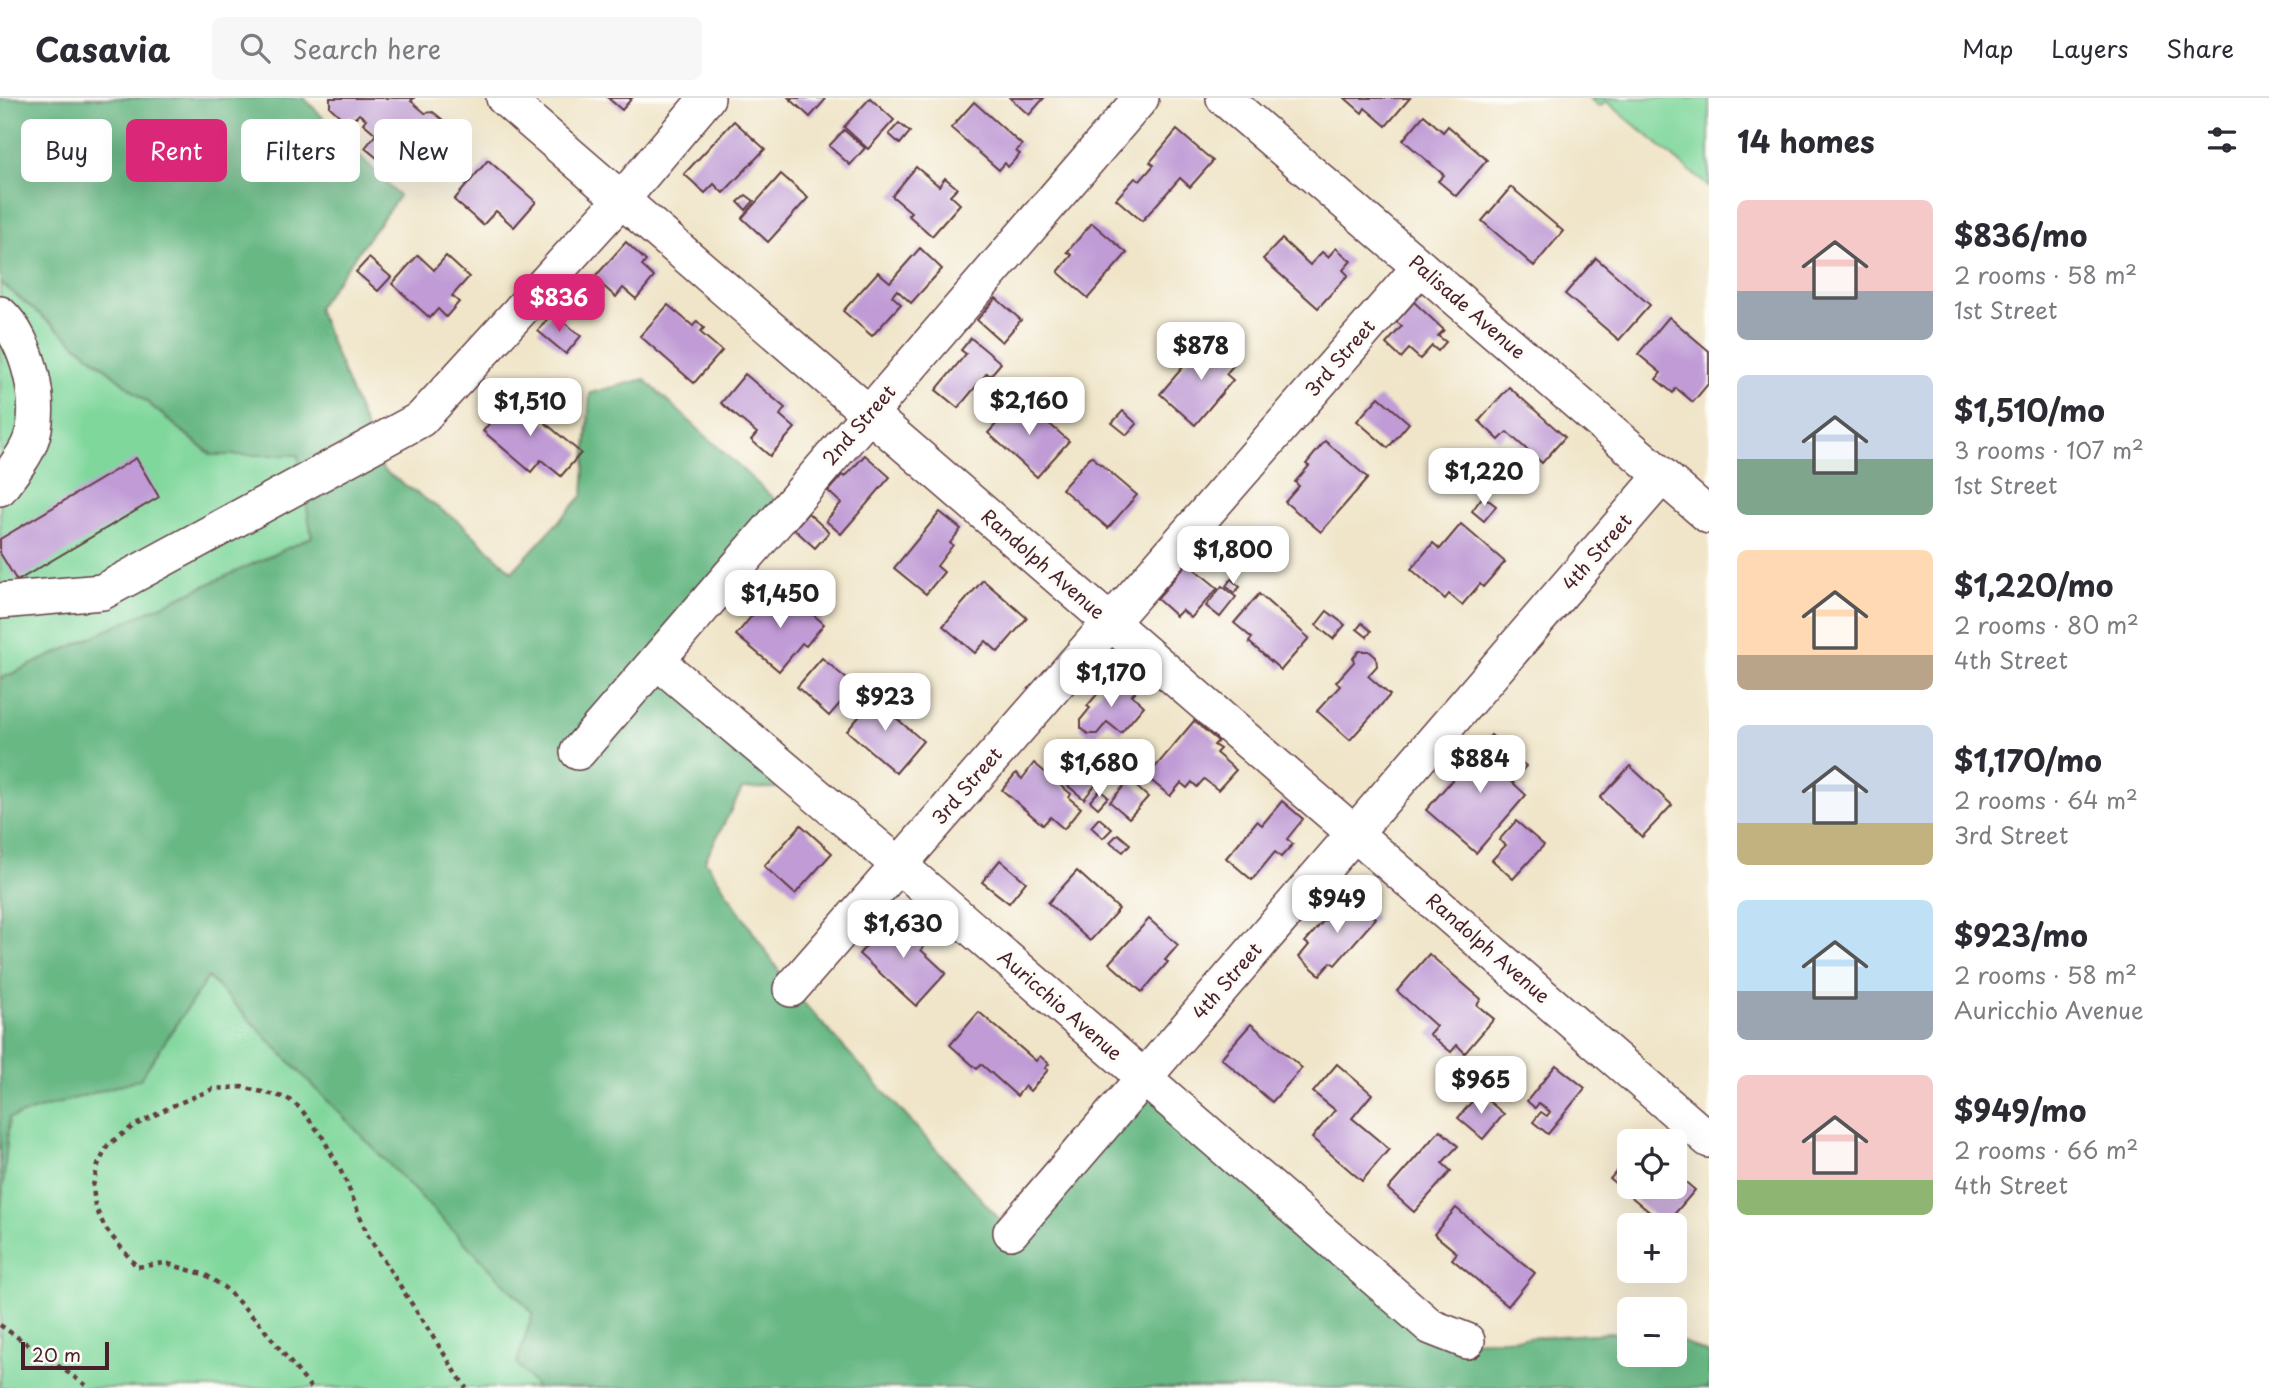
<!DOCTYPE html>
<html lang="en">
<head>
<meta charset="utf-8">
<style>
  :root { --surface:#fff; --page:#f7f7f7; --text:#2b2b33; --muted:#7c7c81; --line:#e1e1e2; --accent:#db2777 }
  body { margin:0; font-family:"Playpen Sans",sans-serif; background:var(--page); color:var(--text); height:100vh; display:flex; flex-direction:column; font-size:26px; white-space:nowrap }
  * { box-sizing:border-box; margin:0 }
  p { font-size:23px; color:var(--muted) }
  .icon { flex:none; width:38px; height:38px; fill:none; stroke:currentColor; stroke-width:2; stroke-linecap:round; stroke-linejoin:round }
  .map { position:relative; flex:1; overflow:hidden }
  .sheet { display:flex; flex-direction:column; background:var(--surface); width:560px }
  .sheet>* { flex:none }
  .top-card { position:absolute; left:21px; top:21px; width:665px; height:63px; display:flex; gap:14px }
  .tools { position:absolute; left:1617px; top:1031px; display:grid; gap:14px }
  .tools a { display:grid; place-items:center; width:70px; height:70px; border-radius:10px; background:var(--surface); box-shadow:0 7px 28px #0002; font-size:35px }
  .scale { position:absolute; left:21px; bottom:18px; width:88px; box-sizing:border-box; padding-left:7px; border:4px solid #4a1f2b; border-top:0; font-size:19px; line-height:24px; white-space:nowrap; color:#4a1f2b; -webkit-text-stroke:5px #fdfcf7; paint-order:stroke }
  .price { position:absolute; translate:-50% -60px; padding:0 16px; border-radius:14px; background:#fff; color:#222; font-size:23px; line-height:46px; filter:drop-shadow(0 2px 4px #0008) }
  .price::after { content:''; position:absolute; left:50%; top:42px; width:21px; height:16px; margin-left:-10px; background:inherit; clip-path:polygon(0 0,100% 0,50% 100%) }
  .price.on { background:var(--accent); color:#fff }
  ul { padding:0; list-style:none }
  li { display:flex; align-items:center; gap:21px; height:175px; padding:0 28px }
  li span { display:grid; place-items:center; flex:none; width:196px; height:140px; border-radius:10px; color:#555 }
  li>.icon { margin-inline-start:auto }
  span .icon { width:84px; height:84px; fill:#fffc; stroke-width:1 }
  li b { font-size:30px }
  h2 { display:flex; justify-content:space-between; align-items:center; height:84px; padding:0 28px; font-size:30px }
  .tag { padding:0 24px; border-radius:10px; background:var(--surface); box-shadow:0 7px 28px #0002; font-size:24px; line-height:63px }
  .tag.on { background:var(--accent); color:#fff }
  header { display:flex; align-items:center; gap:42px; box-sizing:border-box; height:98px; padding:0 35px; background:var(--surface); border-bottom:2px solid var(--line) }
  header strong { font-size:33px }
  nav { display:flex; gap:38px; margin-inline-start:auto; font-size:24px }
  .search { width:490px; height:63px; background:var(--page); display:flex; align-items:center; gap:18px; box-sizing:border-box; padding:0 24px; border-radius:10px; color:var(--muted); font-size:26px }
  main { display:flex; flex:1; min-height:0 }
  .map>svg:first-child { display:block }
  .green { fill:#80d79c; stroke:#657b64; stroke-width:2 }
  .forest { fill:#68b884; stroke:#596c58; stroke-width:2 }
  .building { fill:#c09bd6 }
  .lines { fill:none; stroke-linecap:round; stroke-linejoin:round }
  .minor-casing { stroke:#633d43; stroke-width:38 }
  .path { stroke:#633d43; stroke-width:4.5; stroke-dasharray:5 5; stroke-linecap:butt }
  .minor { stroke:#fff; stroke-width:35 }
  .labels { text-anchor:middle; stroke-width:6; stroke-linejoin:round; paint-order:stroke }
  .street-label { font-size:19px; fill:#4a1f2b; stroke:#fdfcf7 }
</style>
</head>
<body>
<header>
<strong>Casavia</strong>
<div class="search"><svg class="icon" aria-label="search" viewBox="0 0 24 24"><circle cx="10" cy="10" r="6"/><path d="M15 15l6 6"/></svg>Search here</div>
<nav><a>Map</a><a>Layers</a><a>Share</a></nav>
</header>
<main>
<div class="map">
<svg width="1709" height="1290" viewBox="0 0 1709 1290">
  <rect width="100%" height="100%" fill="#fdfcf7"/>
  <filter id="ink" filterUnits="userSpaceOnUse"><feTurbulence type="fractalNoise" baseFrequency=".0143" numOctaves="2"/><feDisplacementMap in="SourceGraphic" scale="14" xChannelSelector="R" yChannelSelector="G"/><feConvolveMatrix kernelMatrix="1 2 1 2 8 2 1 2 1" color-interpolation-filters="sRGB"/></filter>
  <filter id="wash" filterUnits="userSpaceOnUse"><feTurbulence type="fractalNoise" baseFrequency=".00686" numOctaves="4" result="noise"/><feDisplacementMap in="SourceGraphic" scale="28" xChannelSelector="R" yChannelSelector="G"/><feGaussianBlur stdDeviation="1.57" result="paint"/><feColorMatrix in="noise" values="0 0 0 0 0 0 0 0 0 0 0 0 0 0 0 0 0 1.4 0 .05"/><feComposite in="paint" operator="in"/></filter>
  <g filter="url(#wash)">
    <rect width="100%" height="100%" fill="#f0e5c9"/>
    <g class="green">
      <path d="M1589 0H1709V89L1606 3 1600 9Z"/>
      <path d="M0 184 211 357 298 356 312 439 0 581Z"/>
      <path d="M208 879 533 1215 517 1265 537 1290H0V1123L9 1020 140 981Z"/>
    </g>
    <path class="forest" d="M0 0H304L399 98 317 210 383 372 462 426 512 474 583 397 590 295 644 281 786 412 657 563 807 689 742 691 705 762 791 891 1011 1134 1144 980 1468 1243 1629 1234V1256H1675V1240L1709 1256V1290H537L517 1265 533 1215 208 879 140 981 9 1020 0 1123V581L312 439 298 357H212L0 184Z"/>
    <g id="blocks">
      <g class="building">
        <path d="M330 0H414L411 3 425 15 433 14 443 22 442 31 413 66 405 59 393 73 365 50 376 36 363 25 366 21 359 16 355 20H342L330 9Z"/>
        <path d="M608 0H632L622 12Z"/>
        <path d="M789 0H823L825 2 810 19Z"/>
        <path d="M870 0 894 22 868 51 844 29Z"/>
        <path d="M1010 0H1044L1029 17Z"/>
        <path d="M1345 0H1410L1386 28 1365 10 1362 15Z"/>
        <path d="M974 4 1022 47 1016 53 1020 56 1008 69 1005 65 999 72 951 30Z"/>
        <path d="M1424 17 1443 34 1448 28 1487 62 1456 98 1438 83 1444 77 1403 42Z"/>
        <path d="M734 23 765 51 723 95 714 86 705 95 684 76Z"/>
        <path d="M899 25 910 34 900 46 889 36Z"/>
        <path d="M844 32 865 50 850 67 829 48Z"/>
        <path d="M1177 32 1213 63 1190 89 1180 80 1142 123 1116 101 1135 80 1140 83 1154 67 1150 64Z"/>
        <path d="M488 62 536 104 514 129 496 113 483 127 454 102Z"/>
        <path d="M916 69 939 88 945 80 957 90 950 97 960 106 932 138 908 117 911 114 892 98Z"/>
        <path d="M781 76 808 100 768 144 742 120Z"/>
        <path d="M1511 89 1563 133 1534 168 1482 123Z"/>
        <path d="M746 97 754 103 746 112 738 104Z"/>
        <path d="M1092 125 1127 155 1088 200 1058 174 1072 157 1067 154Z"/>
        <path d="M1282 141 1310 167 1322 154 1328 159 1336 150 1351 163 1343 172 1348 177 1318 210 1263 161Z"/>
        <path d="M626 144 646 163 642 168 654 179 636 201 623 190 616 199 594 180Z"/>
        <path d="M920 150 942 171 911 205 897 192 892 198 901 206 872 238 843 213 878 174 890 184Z"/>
        <path d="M418 157 434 172 446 158 469 179 452 198 459 204 446 219 438 211 430 220 392 186Z"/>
        <path d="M369 160 391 179 378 193 356 174Z"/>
        <path d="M1596 160 1650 207 1619 242 1565 196Z"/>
        <path d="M996 200 1021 222 1002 244 977 222Z"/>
        <path d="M1414 204 1444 232 1438 238 1446 244 1438 253 1432 248 1420 261 1409 251 1401 260 1386 246 1402 228 1396 224Z"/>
        <path d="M668 207 693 228 697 223 704 230 700 234 722 253 694 285 640 238Z"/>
        <path d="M552 215 581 238 566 256 538 233Z"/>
        <path d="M1669 219 1709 253V285L1693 304 1676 290 1673 295 1656 281 1661 275 1638 256Z"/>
        <path d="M971 240 1001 265 990 278 987 275 958 310 936 292 966 256 961 252Z"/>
        <path d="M1213 241 1238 262 1226 276 1233 282 1195 327 1160 296 1200 249 1203 252Z"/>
        <path d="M745 276 785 310 780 317 795 330 770 358 751 342 757 335 721 305Z"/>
        <path d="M1509 289 1565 339 1542 365 1507 334 1499 342 1479 323Z"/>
        <path d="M512 297 581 355 561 378 541 362 531 374 483 333Z"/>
        <path d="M1379 299 1409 325 1388 350 1357 323Z"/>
        <path d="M1020 300 1069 343 1037 379 988 335Z"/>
        <path d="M1123 313 1137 326 1127 337 1112 325Z"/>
        <path d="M1325 343 1368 380 1321 434 1285 404 1299 388 1295 384 1309 368 1306 366Z"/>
        <path d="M865 357 890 379 841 436 826 423 841 405 828 393 842 377 845 379Z"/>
        <path d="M1091 358 1137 397 1108 430 1062 391Z"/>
        <path d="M136 360 159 399 17 483 0 455V441Z"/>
        <path d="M1483 398 1496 408 1484 423 1472 413Z"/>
        <path d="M940 414 961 431 950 445 953 447 937 468 944 474 926 496 894 470Z"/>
        <path d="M808 415 829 434 815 450 794 431Z"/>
        <path d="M1461 426 1505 464 1483 489 1480 486 1462 507 1449 496 1445 501 1411 471 1433 445 1440 451Z"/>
        <path d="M1187 465 1218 490 1191 520 1182 512 1176 518 1157 501Z"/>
        <path d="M1231 481 1240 489 1234 495 1226 488Z"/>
        <path d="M983 482 1027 520 998 554 986 543 975 555 943 528Z"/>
        <path d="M1222 488 1236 499 1220 519 1206 508Z"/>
        <path d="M787 494 824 526 806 548 802 545 779 573 736 537 763 504 772 512Z"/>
        <path d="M1259 496 1309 540 1281 572 1249 544 1252 540 1234 525Z"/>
        <path d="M1327 513 1345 527 1333 541 1316 527Z"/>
        <path d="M1362 525 1371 533 1367 539 1357 531Z"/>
        <path d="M1359 553H1369L1376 559 1377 568 1368 578 1390 597 1350 642 1317 613 1340 588 1336 584 1354 564 1353 560Z"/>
        <path d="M822 560 855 588 829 618 797 589Z"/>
        <path d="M1111 580 1124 590 1126 587 1135 594 1132 597 1144 608 1121 635 1107 624 1097 636H1088L1081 630V621L1090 610 1087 608Z"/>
        <path d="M881 593 901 611 895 619 923 643 896 675 847 633Z"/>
        <path d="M1194 623 1218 643 1214 647 1220 651 1216 655 1236 672 1218 692 1204 681 1197 689 1192 684 1187 690 1181 685 1170 698 1147 679Z"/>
        <path d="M1491 637 1526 668 1512 684 1526 697 1476 755 1426 712Z"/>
        <path d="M1034 665 1071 696 1069 700 1081 710 1064 731 1050 719 1043 727 1002 692 1016 675 1022 681Z"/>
        <path d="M1630 668 1672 707 1642 739 1600 700Z"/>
        <path d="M1079 672 1096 686 1084 701 1067 687Z"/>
        <path d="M1129 682 1148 699 1129 720 1110 704Z"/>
        <path d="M1100 692 1108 699 1098 710 1090 703Z"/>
        <path d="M1282 703 1303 721 1287 741 1293 746 1281 759 1275 754 1252 782 1226 760 1257 723 1262 727Z"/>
        <path d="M1099 720 1112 731 1103 740 1091 729Z"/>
        <path d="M1516 723 1544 747 1513 781 1492 762 1506 747 1499 742Z"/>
        <path d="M801 727 832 755 795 796 764 768Z"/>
        <path d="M1118 736 1130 746 1123 754 1110 744Z"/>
        <path d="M1000 762 1026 784 1009 805 982 784Z"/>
        <path d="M1077 773 1119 811 1090 843 1048 805Z"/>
        <path d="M1347 796 1376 820 1335 867 1331 864 1320 877 1299 859 1309 847 1305 844Z"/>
        <path d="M896 815 928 844 921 852 946 875 916 908 859 856Z"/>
        <path d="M1149 821 1178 847 1165 862 1168 864 1142 894 1109 865Z"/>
        <path d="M1429 856 1481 901 1477 907 1494 921 1465 955 1457 947 1451 954 1429 936 1436 928 1397 893Z"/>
        <path d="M979 914 1036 963 1040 958 1049 966 1045 970 1048 972 1030 993 1025 988 1017 998 981 966 977 971 950 947Z"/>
        <path d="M1251 926 1302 970 1272 1004 1221 960Z"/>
        <path d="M1337 966 1372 996 1352 1020 1389 1051 1362 1083 1312 1040 1335 1012 1313 994Z"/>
        <path d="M1556 967 1585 990 1548 1036 1533 1024 1541 1014 1547 1018 1550 1014 1539 1005 1535 1010 1527 1003Z"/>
        <path d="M1479 995 1504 1016 1483 1041 1458 1020Z"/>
        <path d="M1440 1032 1458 1048 1442 1065 1451 1073 1414 1114 1388 1091Z"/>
        <path d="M1629 1059V1088H1675V1075L1695 1092 1665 1127 1610 1081Z"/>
        <path d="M1456 1110 1535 1175 1508 1208 1452 1161 1457 1155 1434 1136Z"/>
      </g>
    </g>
  </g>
  <g filter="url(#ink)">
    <use href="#blocks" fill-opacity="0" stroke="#633d43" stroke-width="2"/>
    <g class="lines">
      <defs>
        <g id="minor">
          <path d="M504 0 1709 1042"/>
          <path d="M1224 0 1709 418"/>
          <path d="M0 216C28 241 45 309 30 344 24 360 10 376 0 390"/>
          <path d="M0 503 102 494 421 321 622 101 707 0"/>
          <path d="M657 563 899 767 1431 1229 1467 1243"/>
          <path d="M578 654 1141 0"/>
          <path d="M791 891 1420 169"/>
          <path d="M1011 1134 1662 378"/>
        </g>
      </defs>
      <use href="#minor" class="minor-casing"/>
      <g class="path">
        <path d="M0 1227 90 1290"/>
        <path d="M311 1290 259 1225 225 1190 206 1177 165 1165 137 1169 105 1130 95 1108 93 1088 98 1067 108 1047 132 1029 172 1008 213 991 242 989 287 1000 300 1010 322 1038 345 1081 368 1138 466 1290"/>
      </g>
      <use href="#minor" class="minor"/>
    </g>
  </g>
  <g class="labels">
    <g class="street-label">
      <text transform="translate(1467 209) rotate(41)" y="7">Palisade Avenue</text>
      <text transform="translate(1340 260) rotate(-49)" y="7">3rd Street</text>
      <text transform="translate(859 327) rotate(-49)" y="7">2nd Street</text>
      <text transform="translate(1597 454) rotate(-49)" y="7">4th Street</text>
      <text transform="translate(1043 466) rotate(41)" y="7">Randolph Avenue</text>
      <text transform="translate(967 688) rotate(-49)" y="7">3rd Street</text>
      <text transform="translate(1488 850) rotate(41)" y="7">Randolph Avenue</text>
      <text transform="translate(1227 883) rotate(-49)" y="7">4th Street</text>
      <text transform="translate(1060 907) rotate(41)" y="7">Auricchio Avenue</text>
    </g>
  </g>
</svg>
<div class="tools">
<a><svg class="icon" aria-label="locate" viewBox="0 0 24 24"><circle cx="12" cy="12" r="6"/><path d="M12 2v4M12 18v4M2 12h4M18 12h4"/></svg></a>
<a>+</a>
<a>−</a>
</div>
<div class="scale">20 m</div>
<b class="price on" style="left:559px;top:236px">$836</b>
<b class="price" style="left:1201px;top:284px">$878</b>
<b class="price" style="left:1029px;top:339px">$2,160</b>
<b class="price" style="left:530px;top:340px">$1,510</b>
<b class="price" style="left:1484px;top:410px">$1,220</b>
<b class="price" style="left:1233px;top:488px">$1,800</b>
<b class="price" style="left:780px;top:532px">$1,450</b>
<b class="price" style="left:1111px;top:611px">$1,170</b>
<b class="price" style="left:885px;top:635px">$923</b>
<b class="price" style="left:1480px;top:697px">$884</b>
<b class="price" style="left:1099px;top:701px">$1,680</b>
<b class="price" style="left:1337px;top:837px">$949</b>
<b class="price" style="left:903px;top:862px">$1,630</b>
<b class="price" style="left:1481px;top:1018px">$965</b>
<div class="top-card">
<a class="tag">Buy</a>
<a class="tag on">Rent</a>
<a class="tag">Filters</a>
<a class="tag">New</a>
</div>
</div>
<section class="sheet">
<h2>14 homes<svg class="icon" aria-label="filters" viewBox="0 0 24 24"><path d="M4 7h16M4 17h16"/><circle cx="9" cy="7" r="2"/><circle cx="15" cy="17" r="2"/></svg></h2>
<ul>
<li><span style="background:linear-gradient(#f6c9c9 65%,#9aa5b1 0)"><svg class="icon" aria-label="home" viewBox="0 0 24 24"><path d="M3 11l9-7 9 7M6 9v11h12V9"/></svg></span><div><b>$836/mo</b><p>2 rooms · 58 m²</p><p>1st Street</p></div></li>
<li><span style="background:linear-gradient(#c9d6e8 60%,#7fa58c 0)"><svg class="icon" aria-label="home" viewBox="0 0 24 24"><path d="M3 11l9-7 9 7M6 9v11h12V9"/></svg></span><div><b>$1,510/mo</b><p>3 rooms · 107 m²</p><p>1st Street</p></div></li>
<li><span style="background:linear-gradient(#ffd9b3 75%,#b9a48a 0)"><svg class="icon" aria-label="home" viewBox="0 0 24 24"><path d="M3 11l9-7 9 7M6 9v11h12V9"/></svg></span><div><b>$1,220/mo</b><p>2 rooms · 80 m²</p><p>4th Street</p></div></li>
<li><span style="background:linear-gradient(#c9d6e8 70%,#c2b280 0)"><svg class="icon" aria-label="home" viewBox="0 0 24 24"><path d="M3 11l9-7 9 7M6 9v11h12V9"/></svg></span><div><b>$1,170/mo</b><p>2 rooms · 64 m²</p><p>3rd Street</p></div></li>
<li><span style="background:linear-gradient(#bfe0f5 65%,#9aa5b1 0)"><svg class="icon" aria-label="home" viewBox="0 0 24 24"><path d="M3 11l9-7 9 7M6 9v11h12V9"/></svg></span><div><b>$923/mo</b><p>2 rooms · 58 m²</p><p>Auricchio Avenue</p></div></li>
<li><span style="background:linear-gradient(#f6c9c9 75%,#8fb573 0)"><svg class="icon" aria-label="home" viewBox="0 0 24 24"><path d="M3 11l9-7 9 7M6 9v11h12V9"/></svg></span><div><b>$949/mo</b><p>2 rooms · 66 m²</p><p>4th Street</p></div></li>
</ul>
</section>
</main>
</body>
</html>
